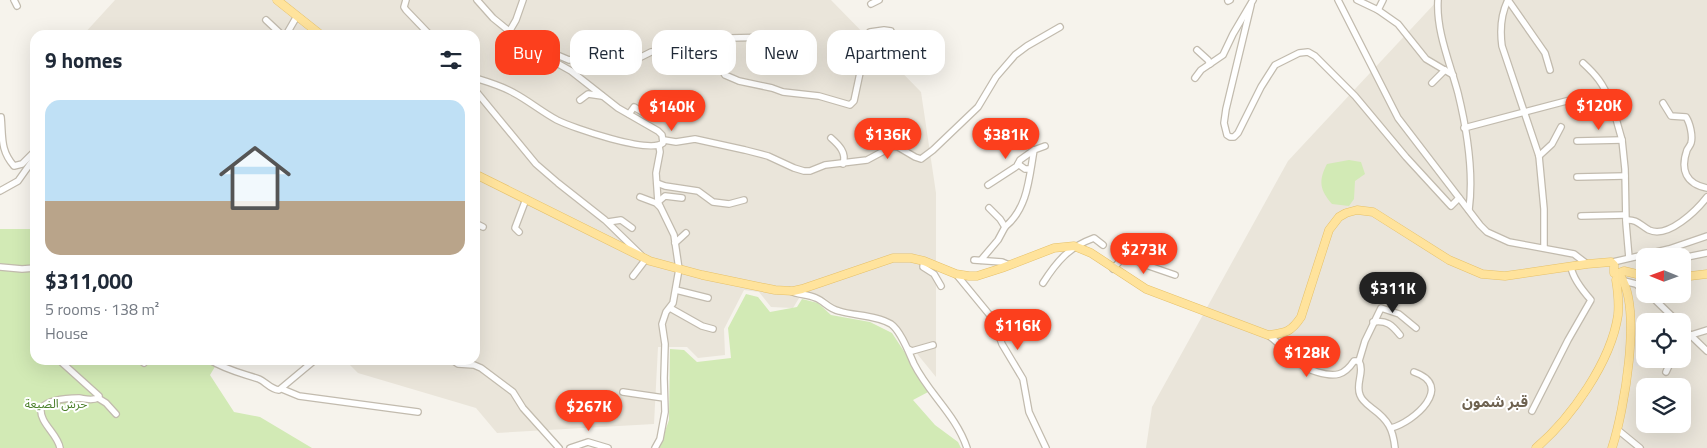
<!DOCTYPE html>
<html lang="en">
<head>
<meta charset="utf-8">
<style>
  :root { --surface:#fff; --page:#f6f6f7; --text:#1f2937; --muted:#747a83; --accent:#fc3f1d }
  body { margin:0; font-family:"Titillium Web","Noto Sans Arabic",sans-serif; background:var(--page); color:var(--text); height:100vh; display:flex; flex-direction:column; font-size:19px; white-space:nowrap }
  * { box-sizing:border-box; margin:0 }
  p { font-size:16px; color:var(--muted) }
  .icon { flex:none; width:28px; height:28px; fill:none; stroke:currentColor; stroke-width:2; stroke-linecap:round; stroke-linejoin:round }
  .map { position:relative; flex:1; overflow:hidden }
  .panel { position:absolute; left:30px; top:30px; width:450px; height:335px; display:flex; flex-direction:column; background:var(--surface); border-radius:15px; box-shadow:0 5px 20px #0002 }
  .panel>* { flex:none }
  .guide { position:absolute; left:495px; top:30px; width:475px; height:45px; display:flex; gap:10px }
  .needle { width:32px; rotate:271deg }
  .fabs { position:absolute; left:1636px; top:248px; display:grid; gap:10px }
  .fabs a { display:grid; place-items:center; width:55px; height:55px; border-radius:10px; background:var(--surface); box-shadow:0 5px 20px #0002; font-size:25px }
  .price { position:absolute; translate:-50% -42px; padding:0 11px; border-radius:18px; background:var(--accent); color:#fff; font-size:16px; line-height:32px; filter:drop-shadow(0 1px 2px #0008) }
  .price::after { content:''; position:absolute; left:50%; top:30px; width:15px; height:11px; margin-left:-8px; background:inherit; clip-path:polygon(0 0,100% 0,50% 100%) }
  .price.on { background:#222; color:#fff }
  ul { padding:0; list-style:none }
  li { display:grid; align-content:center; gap:10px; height:265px; padding:0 15px }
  li span { display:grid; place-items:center; height:155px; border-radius:15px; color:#555 }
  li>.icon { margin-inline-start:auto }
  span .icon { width:90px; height:90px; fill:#fffc; stroke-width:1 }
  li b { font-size:21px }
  h2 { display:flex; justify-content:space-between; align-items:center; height:60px; padding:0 15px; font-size:21px }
  .chip { padding:0 18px; border-radius:15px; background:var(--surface); box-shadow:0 5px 20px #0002; font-size:18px; line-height:45px }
  .chip.on { background:var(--accent); color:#fff }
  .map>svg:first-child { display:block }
  .residential { fill:#eae5da; fill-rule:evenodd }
  .green { fill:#d2eab5 }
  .parking { fill:#e5e3e0 }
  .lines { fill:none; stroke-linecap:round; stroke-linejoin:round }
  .minor-casing { stroke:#c2bbae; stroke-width:8 }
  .major-casing { stroke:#e6c16a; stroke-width:9 }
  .minor { stroke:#fff; stroke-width:5.5 }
  .major { stroke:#ffe39c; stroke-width:8 }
  .labels { text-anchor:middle; stroke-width:4; stroke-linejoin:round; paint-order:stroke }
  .park-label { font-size:12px; fill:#4a7f2a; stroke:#fff }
  .quarter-label { font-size:15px; font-weight:bold; fill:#6e6250; stroke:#fff }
</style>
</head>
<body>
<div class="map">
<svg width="1707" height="448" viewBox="0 0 1707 448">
  <rect width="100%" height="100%" fill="#f6f3ec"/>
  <g class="residential">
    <path d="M115 0H831L921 92 936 193V377L892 323 837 307 825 298 804 290 793 308 771 307 759 292 744 290 724 329 725 355 698 358 687 347H658L654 424 497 433 476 408 358 373 345 360H475V35H83Z"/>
    <path d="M1438 0H1707V448H1146L1152 407 1288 161ZM1645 256H1682V294H1645ZM1645 321H1682V359H1645ZM1645 386H1682V424H1645Z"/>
  </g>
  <g class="green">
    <path d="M1349 160 1361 162 1365 174 1355 181 1354 199 1349 206 1332 204C1320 190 1318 181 1327 164Z"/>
    <path d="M0 229H35V360H219L210 375 234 412 260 417 312 448H0Z"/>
    <path d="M746 294 758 297 770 312 797 307 802 299 818 303 831 315 870 322 892 333 930 391 913 400 935 425 958 442 961 448H659L669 420 670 349 684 350 697 362 731 358 728 328Z"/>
  </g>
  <path class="parking" d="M1634 358 1650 359H1666L1662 366H1634Z"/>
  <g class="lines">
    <defs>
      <g id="minor">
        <path d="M14 0 17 6"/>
        <path d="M406 0 404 7 406 10 430 35"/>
        <path d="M1338 0 1398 118 1480 225 1487 232 1509 242 1574 254 1587 264"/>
        <path d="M1357 0 1378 10 1398 24 1426 59 1453 75"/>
        <path d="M1438 0C1436 31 1450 63 1458 93 1467 130 1474 172 1469 210"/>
        <path d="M1508 0C1501 14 1500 31 1502 46L1539 156 1544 209V248"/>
        <path d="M1508 0 1545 53 1550 70"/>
        <path d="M1228 1 1230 0"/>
        <path d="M871 4 879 0"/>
        <path d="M1251 5 1226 109 1224 123 1227 135 1230 137H1234L1238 133 1261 87 1275 65 1299 53 1308 52 1315 56 1355 96 1406 157 1451 206 1459 198"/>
        <path d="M1378 10 1383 0"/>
        <path d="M266 20 282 35"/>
        <path d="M509 32 516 20 523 0"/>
        <path d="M286 35 297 16"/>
        <path d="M530 48 543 49 569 60C577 59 581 49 589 46L606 53 632 58 641 57 651 52 660 51 711 60 717 62 725 75 739 81 772 88 783 92 819 96 850 105 854 101 864 54C879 54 899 55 891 31L884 30 870 32"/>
        <path d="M1197 50 1208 60 1210 64"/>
        <path d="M678 55 702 44 717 43 722 39 729 38 770 37 788 42 807 43"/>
        <path d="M850 58 861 62"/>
        <path d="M1583 63C1595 74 1604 84 1609 100"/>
        <path d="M475 78C488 82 502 86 514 93 529 101 542 112 557 120 573 128 649 154 663 143L662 135 658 131 618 108 571 71 530 48 493 18 477 0"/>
        <path d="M1195 78 1201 70 1223 55 1233 34 1253 0"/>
        <path d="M1432 83 1445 70"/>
        <path d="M475 90 536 164 558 183 605 220 641 255"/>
        <path d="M580 100 588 94 602 96"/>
        <path d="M1663 103 1671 116 1686 117C1690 123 1693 136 1691 143 1690 146 1688 148 1687 150 1680 170 1686 184 1707 188"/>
        <path d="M629 114 634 107 646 114"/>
        <path d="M1 117C3 137 0 150 14 166L22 164 35 151"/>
        <path d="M1464 128 1593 94H1600L1609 100 1613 108 1622 140 1625 169 1626 223 1629 258"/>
        <path d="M831 138C839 145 847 153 843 164"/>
        <path d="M664 140 676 142 695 139 745 150 768 156 794 168 804 171H810L825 165 867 160 893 146 898 147 915 157 921 159 933 150 978 107 996 77 1015 55 1027 46 1060 27"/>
        <path d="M1577 141 1622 140"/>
        <path d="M1539 156 1552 144 1561 127"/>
        <path d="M1018 164 1025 169H1030"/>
        <path d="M1577 177 1625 176"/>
        <path d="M657 183 665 186 698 191 713 202 729 204 744 200"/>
        <path d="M988 185 1017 166 1020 160 1034 150"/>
        <path d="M0 191 18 181 35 157"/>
        <path d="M640 197 656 203 660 207"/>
        <path d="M658 202 665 196 682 198"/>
        <path d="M1581 216 1625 215"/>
        <path d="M1626 220C1637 219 1640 225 1649 230 1668 239 1697 210 1707 197"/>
        <path d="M608 222 621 220 632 228"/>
        <path d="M475 223 483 227"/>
        <path d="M1005 227C1028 208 1029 178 1034 150L1045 146"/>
        <path d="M519 232 515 228 526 199"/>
        <path d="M675 243 686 233"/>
        <path d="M1682 258 1707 253"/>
        <path d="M974 260 1002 262 1009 265"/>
        <path d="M981 260 998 240 1005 227 1000 219 989 208"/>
        <path d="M924 261 923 267 934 274 941 286"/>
        <path d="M1613 262 1669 249 1707 236"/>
        <path d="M0 267 22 269 35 268"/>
        <path d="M1113 269 1125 255 1143 264 1175 275"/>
        <path d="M956 274 993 319 1002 344 1023 379 1029 412 1046 448"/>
        <path d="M633 276 646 259"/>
        <path d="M1624 281 1636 284 1645 291"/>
        <path d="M1043 283C1057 261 1069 247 1094 238L1103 245"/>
        <path d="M676 290 708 298"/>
        <path d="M790 291C798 295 807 294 816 298 824 301 829 309 839 311 855 316 876 315 891 324 901 331 909 353 914 364 929 394 956 415 967 448"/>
        <path d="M1649 294 1677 321"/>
        <path d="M670 308 702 326 713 329"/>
        <path d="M1373 322C1387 320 1392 325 1400 335"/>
        <path d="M1682 327 1707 351"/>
        <path d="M1268 335C1279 343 1288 353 1298 362 1306 370 1328 377 1339 374 1346 372 1350 367 1354 361H1359"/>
        <path d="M1682 344 1691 335 1707 330"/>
        <path d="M908 349 912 351 933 345"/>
        <path d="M59 360 99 396 98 398C92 401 86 399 79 398 67 398 49 400 41 408 39 423 58 434 60 448"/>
        <path d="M140 360 144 363"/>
        <path d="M210 360C226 370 241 373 259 379 266 382 270 389 279 390L315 360"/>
        <path d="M452 360 458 364 474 365 481 368 513 392 523 408 559 448"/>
        <path d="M1666 372 1672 359"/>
        <path d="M282 389 299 396 418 412"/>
        <path d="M623 392 664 398"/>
        <path d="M98 398 106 403 116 414"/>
        <path d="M1532 411 1568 340 1591 300C1583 291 1573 279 1571 267"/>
        <path d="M1391 428C1414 422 1455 386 1414 372"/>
        <path d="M1618 430 1640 448"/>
        <path d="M570 448 588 442 608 448"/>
        <path d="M655 448 660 439 665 412 664 378 665 344 662 324 666 312 673 303 679 269 674 235 658 202 656 173 660 152 659 146"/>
        <path d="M1395 448C1393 429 1388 420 1373 409 1368 405 1362 401 1360 395 1355 384 1365 372 1359 361L1365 341 1381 308 1399 314 1416 328"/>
      </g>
      <g id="major">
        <path d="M277 0 321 35"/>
        <path d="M475 174 650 261 702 275 775 290 793 291 802 289 893 258H911L924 261 956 274 969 276H977L1002 268 1054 248 1074 246 1091 253 1146 289 1268 335C1286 333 1291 332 1301 317L1329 230 1339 217 1346 213 1357 210 1373 212 1449 260 1482 274 1505 276 1587 264 1611 262 1614 265V273"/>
        <path d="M1619 273 1624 271 1645 276"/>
        <path d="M1682 277 1707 274"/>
        <path d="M1536 448C1571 418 1611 362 1618 315 1619 304 1618 292 1616 280"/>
        <path d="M1612 448C1624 411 1642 311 1621 277"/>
      </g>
    </defs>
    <use href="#minor" class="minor-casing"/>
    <use href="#major" class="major-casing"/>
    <use href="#minor" class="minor"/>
    <use href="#major" class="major"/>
  </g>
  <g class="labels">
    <g class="park-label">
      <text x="56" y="408">حرش الضيعة</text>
    </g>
    <g class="quarter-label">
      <text x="1495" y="407">قبر شمون</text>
    </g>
  </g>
</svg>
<div class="fabs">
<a><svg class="needle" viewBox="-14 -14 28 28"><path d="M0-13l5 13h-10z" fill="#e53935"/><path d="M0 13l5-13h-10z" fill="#747a83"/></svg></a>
<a><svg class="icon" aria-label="locate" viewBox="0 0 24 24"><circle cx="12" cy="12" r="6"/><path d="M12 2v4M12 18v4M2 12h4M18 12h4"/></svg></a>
<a><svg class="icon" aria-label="layers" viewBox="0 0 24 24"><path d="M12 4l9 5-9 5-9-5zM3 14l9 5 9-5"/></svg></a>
</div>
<b class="price" style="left:1599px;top:131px">$120K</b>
<b class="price" style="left:672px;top:132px">$140K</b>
<b class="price" style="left:888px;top:160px">$136K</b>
<b class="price" style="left:1006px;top:160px">$381K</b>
<b class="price" style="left:1144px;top:275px">$273K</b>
<b class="price on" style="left:1393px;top:314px">$311K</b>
<b class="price" style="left:1018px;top:351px">$116K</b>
<b class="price" style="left:1307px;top:378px">$128K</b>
<b class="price" style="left:589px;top:432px">$267K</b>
<div class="guide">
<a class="chip on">Buy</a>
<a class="chip">Rent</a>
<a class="chip">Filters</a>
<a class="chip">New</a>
<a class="chip">Apartment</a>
</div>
<section class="panel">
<h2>9 homes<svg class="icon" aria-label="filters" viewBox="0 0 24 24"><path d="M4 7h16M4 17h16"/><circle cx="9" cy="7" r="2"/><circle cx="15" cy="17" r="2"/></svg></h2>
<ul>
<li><span style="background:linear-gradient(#bfe0f5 65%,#b9a48a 0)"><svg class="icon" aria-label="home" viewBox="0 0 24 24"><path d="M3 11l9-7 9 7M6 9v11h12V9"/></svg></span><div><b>$311,000</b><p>5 rooms · 138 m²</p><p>House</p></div></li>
</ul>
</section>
</div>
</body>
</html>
